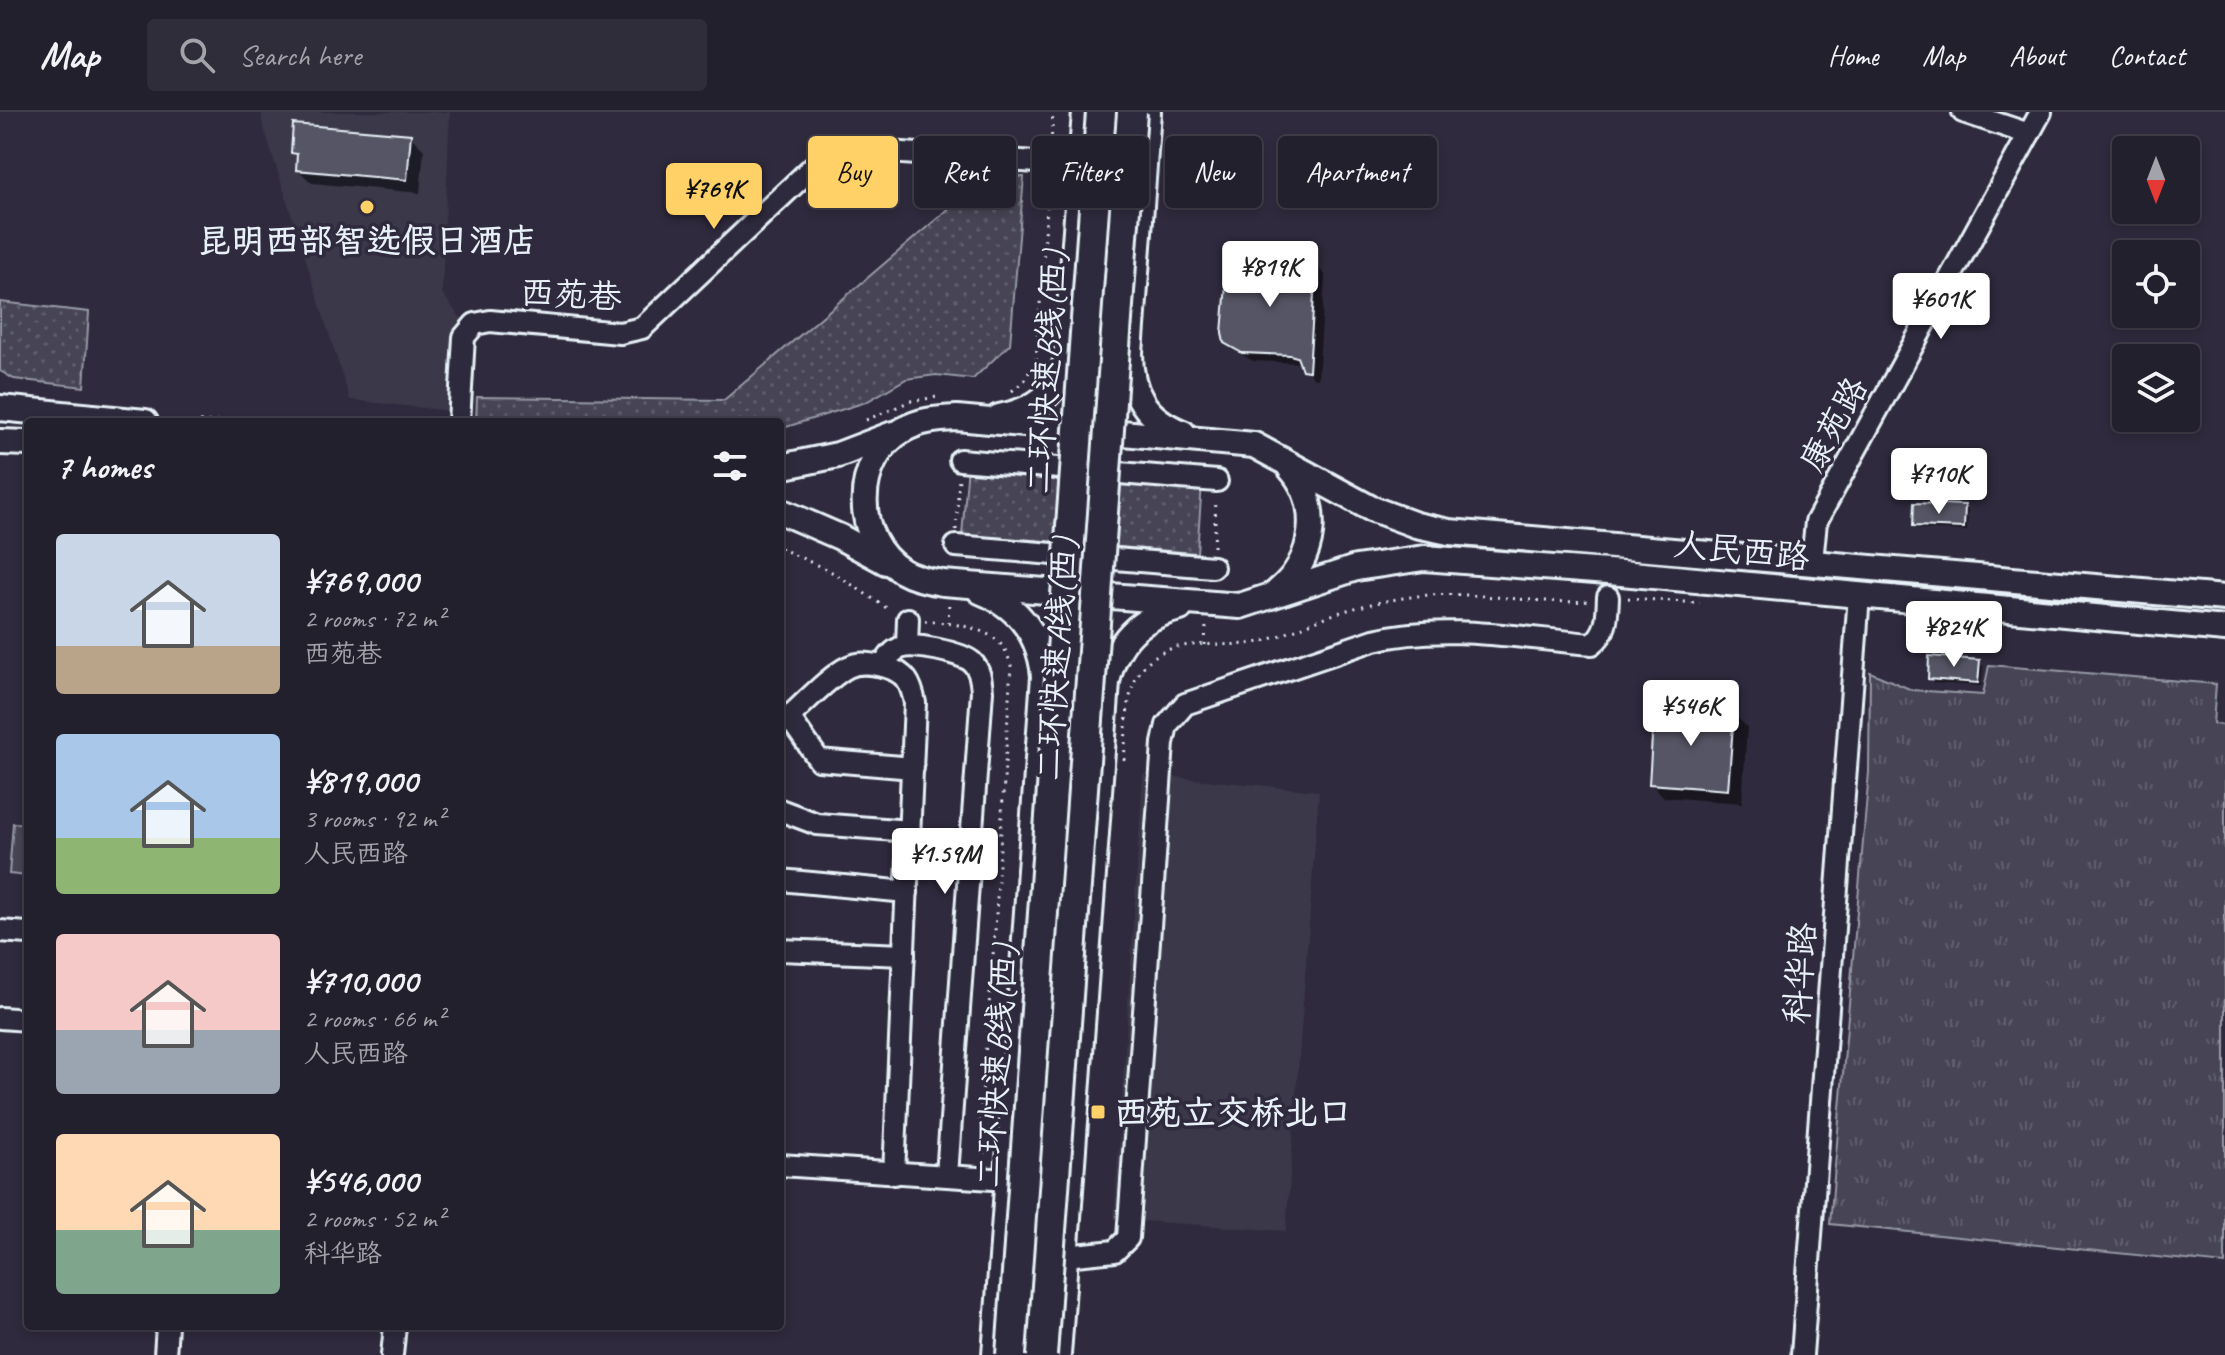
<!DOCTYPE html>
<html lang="en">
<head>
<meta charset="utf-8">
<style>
  :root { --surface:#23202e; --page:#2f2d3a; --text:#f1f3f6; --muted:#a3a3aa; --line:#403e4a; --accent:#ffd166 }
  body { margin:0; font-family:Caveat,"LXGW WenKai TC",sans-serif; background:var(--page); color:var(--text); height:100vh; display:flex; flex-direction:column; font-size:30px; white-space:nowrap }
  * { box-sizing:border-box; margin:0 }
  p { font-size:26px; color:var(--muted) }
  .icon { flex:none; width:44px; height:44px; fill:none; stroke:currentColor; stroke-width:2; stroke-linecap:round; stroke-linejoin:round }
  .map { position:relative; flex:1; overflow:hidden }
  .panel { position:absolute; left:24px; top:306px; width:760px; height:912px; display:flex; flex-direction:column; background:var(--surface); border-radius:8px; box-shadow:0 4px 12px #0003,0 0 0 2px var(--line) }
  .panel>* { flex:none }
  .hud { position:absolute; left:808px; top:24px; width:760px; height:72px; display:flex; gap:16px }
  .needle { width:52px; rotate:180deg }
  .fabs { position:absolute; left:2112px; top:24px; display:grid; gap:16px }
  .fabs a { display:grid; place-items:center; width:88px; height:88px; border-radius:8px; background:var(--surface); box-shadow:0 4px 12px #0003,0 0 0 2px var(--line); font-size:40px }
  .price { position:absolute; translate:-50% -68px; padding:0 18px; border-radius:8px; background:#fff; color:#222; font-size:26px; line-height:52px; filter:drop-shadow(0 2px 4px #0008) }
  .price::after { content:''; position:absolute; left:50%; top:48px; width:24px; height:18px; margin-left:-12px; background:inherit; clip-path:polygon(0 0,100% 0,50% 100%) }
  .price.on { background:var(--accent); color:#111 }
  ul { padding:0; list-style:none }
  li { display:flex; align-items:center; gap:24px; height:200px; padding:0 32px }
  li span { display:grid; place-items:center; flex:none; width:224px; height:160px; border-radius:8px; color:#555 }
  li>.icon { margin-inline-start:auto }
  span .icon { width:96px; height:96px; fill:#fffc; stroke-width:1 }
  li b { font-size:34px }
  h2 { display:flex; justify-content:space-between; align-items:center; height:96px; padding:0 32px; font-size:34px }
  .tag { padding:0 28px; border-radius:8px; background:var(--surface); box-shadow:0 4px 12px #0003,0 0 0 2px var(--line); font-size:28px; line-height:72px }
  .tag.on { background:var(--accent); color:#111 }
  header { display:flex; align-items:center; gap:48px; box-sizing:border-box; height:112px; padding:0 40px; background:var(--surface); border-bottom:2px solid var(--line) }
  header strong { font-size:38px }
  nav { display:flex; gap:44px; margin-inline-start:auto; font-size:28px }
  .search { width:560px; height:72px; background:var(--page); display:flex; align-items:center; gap:20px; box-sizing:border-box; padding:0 28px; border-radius:8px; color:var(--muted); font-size:30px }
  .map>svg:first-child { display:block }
  .built { fill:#3b3749 }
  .grass { fill:url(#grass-tufts); stroke:#979aa6; stroke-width:2 }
  .park { fill:url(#park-dots); stroke:#979aa6; stroke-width:2 }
  .pitch { fill:#464455; stroke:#979aa6; stroke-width:2 }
  .shadow { fill:#0007 }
  .building { fill:#575565; stroke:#e8f1f8; stroke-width:2 }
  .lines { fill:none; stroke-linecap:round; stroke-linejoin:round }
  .minor-casing { stroke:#e8f1f8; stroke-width:26 }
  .major-casing { stroke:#e8f1f8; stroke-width:30 }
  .path { stroke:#e8f1f8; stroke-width:3; stroke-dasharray:2 6; stroke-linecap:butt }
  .minor { stroke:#2f2a3d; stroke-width:20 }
  .major { stroke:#2f2a3d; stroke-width:24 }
  .highway-bridge-casing { stroke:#e8f1f8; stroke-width:34; stroke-linecap:butt }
  .highway-bridge { stroke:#2f2a3d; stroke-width:28 }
  .poi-dot { fill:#ffd166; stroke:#2f2a3d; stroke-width:3 }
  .labels { text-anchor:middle; stroke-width:7; stroke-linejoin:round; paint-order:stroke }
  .poi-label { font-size:34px; font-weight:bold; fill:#e8f1f8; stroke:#2f2a3d }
  .street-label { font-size:34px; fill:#e8f1f8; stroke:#2f2a3d }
</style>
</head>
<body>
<header>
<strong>Map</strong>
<div class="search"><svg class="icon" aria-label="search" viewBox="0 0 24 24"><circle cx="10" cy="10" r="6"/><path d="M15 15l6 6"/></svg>Search here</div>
<nav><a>Home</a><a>Map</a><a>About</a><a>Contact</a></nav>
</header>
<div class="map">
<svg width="2225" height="1243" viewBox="0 0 2225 1243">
  <defs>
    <pattern id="grass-tufts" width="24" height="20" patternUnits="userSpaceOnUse" patternTransform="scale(2)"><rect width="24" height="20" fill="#464455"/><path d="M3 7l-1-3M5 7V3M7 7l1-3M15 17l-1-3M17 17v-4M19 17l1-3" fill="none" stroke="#615f6e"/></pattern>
    <pattern id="park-dots" width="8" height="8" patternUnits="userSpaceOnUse" patternTransform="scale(2)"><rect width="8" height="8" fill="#464455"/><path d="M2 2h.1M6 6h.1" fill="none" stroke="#615f6e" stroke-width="1.8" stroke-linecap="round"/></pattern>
  </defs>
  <rect width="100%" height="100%" fill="#2f2a3d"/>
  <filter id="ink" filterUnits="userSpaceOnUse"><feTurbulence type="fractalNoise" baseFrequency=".0125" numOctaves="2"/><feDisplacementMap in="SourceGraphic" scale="16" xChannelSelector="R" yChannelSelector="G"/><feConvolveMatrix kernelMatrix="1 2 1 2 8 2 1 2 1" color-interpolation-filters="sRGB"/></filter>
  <g filter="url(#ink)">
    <g class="built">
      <path d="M262 0H450L442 181 472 221 468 301 350 288 262 10Z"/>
      <path d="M1143 662 1319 679 1286 1119 1114 1107Z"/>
    </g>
    <path class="grass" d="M1989 553 2216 572 2213 612 2225 613V1152L1830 1112 1869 660 1870 560 1912 578 1983 583Z"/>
    <g class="park">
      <path d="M986 65H1024L1010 232 973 267 936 263 906 267 866 290 780 317V310H476L477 285 724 288Z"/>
      <path d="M0 190 89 200 84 275 14 267 0 259Z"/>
      <path d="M968 353 1202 371 1197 441 962 423Z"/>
    </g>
    <path class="pitch" d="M13 711 28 712V764L9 762Z"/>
    <g class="shadow">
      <path d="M410 24 424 38 420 81 312 71 298 58 299 46 293 40Z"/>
      <path d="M1316 154 1325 163 1318 267 1313 266 1302 251 1253 249 1236 239 1226 230Z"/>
      <path d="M1964 395 1968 399 1967 419 1919 417 1915 413Z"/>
      <path d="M1979 550 1983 554 1981 574 1934 571 1930 567Z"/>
      <path d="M1733 602 1747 615 1742 691 1664 685 1651 672Z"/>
    </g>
    <g class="building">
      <path d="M293 12 411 22 407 68 296 58 297 42 291 41Z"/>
      <path d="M1239 148 1316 152 1309 259 1302 258 1297 245 1290 243 1242 241 1224 231 1222 221 1227 161 1233 149Z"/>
      <path d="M1914 391 1965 393 1964 416 1913 414Z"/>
      <path d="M1929 544 1980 548 1978 571 1928 567Z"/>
      <path d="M1654 594 1734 600 1728 678 1649 672Z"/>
    </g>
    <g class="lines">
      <defs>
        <g id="minor">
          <path d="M1963 0 2029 22"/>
          <path d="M459 310 464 225 475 212 490 209 620 221 642 216 818 50 858 38 1081 53"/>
          <path d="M960 348 1217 369"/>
          <path d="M956 434 1213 455"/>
          <path d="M1812 449 1816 410 2041 0"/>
          <path d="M907 534 908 507"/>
          <path d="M883 554C888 546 891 540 900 536 912 530 962 541 972 550 980 558 981 568 982 579L947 1063"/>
          <path d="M789 605 819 648 913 656"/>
          <path d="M780 613C798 598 829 564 848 555 860 549 874 552 886 555 906 561 911 571 915 591L894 1062"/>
          <path d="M780 698 817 712 910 719"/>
          <path d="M780 768 907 780"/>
          <path d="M0 819 28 821"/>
          <path d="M780 838 904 843"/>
          <path d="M0 906 28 908"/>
          <path d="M780 1053 1008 1068"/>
          <path d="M1065 1144 1115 1139 1128 1126 1163 631 1167 613 1185 592 1374 528C1444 511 1520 526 1592 532 1608 520 1607 504 1608 485"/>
          <path d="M165 1243 167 1214"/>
          <path d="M392 1243 395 1214"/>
          <path d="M1802 1243 1859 483"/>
        </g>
        <g id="major">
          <path d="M1148 0 1130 241C1130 280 1145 307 1183 321"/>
          <path d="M0 296 145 310"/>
          <path d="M999 305C1033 299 1057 283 1066 249L1085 0"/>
          <path d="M0 330 28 331"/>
          <path d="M780 355 838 343 893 322"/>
          <path d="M780 399 840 425 886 450"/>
          <path d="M980 479C1019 494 1040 523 1044 564L995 1243"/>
          <path d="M1278 479C1315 449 1323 393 1290 356"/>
          <path d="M2225 486 1449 420 1416 413 1370 396 1254 333 957 306C937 307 920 308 903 318 852 348 852 428 902 459 914 466 928 469 943 471L1240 494 1356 456 1424 446 1621 461 2225 517"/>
          <path d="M1058 1243 1107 570C1116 529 1139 505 1180 496"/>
        </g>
      </defs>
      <use href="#minor" class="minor-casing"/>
      <use href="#major" class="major-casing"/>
      <g class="path">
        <path d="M1051 32 1053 0"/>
        <path d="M1012 279 1024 269 1036 248 1049 68"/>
        <path d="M866 308 911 289 938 285"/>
        <path d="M200 310 251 307 283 310"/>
        <path d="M956 418 959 365"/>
        <path d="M1214 435 1216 387"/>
        <path d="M780 436 836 462 891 499"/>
        <path d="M1628 486 1700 491"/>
        <path d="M925 509C949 511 988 514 1003 535 1007 540 1009 548 1011 553L995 819 980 1007 987 1047"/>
        <path d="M948 511 949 491"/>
        <path d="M1205 533 1206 513"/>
        <path d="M1124 648C1127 618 1124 577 1144 554 1172 522 1218 537 1254 531 1278 527 1300 514 1323 506 1353 495 1386 488 1418 484 1475 478 1532 493 1589 489"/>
      </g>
      <use href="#minor" class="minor"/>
      <use href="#major" class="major"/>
      <defs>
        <g id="highway-bridge">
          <path d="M1011 1243 1101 0"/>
          <path d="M1042 1243 1132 0"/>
        </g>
      </defs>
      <use href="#highway-bridge" class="highway-bridge-casing"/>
      <use href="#highway-bridge" class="highway-bridge"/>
    </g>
  </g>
  <g class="poi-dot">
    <circle cx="367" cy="95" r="8"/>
    <rect x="1090" y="992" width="16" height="16" rx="4"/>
  </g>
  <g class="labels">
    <g class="poi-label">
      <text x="367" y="140">昆明西部智选假日酒店</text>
      <text x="1114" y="1012" text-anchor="start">西苑立交桥北口</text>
    </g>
    <g class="street-label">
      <text transform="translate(571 182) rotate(3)" y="12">西苑巷</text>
      <text transform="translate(1046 260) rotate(-86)" y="12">二环快速B线(西)</text>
      <text transform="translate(1833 312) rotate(-61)" y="12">康苑路</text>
      <text transform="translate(1742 438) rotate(6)" y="12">人民西路</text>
      <text transform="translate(1056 547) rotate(-86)" y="12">二环快速A线(西)</text>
      <text transform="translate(1799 861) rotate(-86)" y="12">科华路</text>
      <text transform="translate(996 954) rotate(-86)" y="12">二环快速B线(西)</text>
    </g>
  </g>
</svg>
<div class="fabs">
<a><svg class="needle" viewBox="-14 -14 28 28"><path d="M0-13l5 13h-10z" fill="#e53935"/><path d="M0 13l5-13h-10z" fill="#a3a3aa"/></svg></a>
<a><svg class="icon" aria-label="locate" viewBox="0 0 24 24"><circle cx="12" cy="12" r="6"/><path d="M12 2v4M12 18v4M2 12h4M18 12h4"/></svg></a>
<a><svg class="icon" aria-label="layers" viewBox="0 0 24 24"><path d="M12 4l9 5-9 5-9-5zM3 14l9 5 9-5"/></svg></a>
</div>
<b class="price on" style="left:714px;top:119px">¥769K</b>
<b class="price" style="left:1270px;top:197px">¥819K</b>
<b class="price" style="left:1941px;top:229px">¥601K</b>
<b class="price" style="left:1939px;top:404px">¥710K</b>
<b class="price" style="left:1954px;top:557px">¥824K</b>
<b class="price" style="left:1691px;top:636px">¥546K</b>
<b class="price" style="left:945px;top:784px">¥1.59M</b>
<div class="hud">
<a class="tag on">Buy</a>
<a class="tag">Rent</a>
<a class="tag">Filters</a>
<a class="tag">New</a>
<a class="tag">Apartment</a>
</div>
<section class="panel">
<h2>7 homes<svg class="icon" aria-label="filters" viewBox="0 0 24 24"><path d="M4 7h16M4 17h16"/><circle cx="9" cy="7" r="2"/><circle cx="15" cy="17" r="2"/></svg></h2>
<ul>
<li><span style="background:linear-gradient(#c9d6e8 70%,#b9a48a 0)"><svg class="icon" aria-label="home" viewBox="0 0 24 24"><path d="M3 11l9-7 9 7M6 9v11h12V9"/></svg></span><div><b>¥769,000</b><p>2 rooms · 72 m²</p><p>西苑巷</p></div></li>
<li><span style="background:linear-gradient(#a9c7e8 65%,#8fb573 0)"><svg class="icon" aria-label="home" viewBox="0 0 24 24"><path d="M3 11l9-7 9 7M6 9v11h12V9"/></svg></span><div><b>¥819,000</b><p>3 rooms · 92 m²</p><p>人民西路</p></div></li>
<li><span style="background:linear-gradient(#f6c9c9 60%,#9aa5b1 0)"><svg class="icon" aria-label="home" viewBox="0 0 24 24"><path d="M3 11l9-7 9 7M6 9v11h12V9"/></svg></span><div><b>¥710,000</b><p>2 rooms · 66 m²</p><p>人民西路</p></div></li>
<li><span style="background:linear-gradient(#ffd9b3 60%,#7fa58c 0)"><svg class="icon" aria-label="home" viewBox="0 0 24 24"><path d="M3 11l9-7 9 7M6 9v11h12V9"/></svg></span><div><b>¥546,000</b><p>2 rooms · 52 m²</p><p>科华路</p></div></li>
</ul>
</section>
</div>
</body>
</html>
